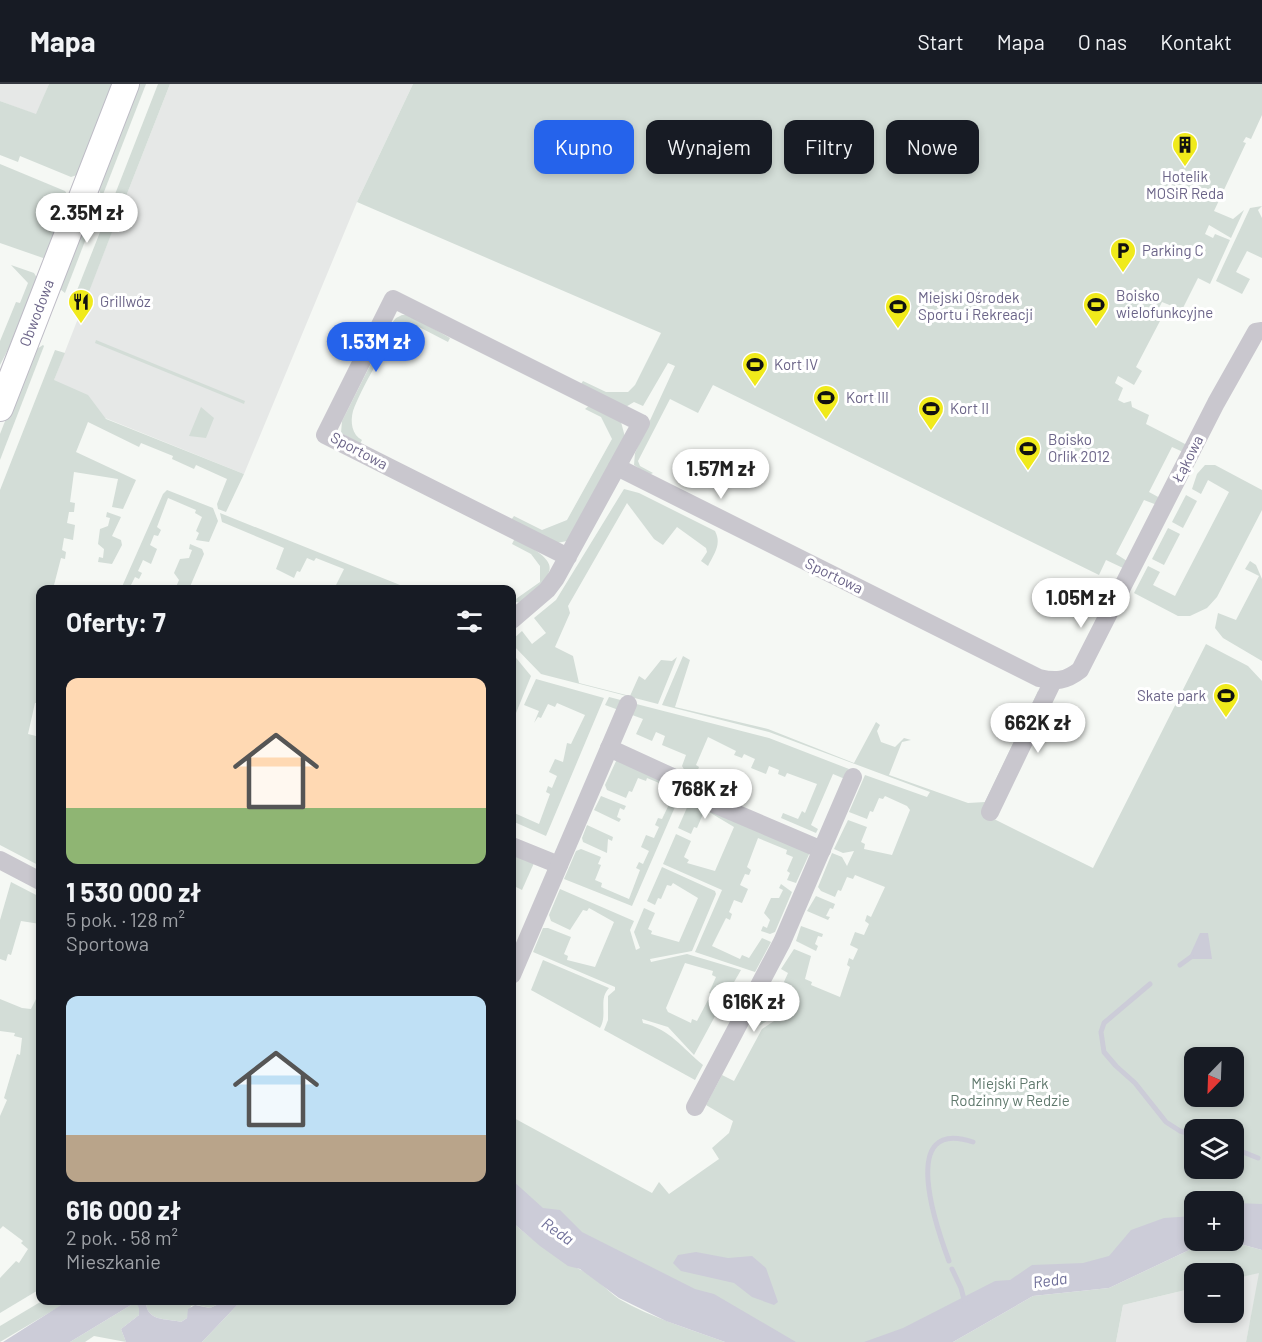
<!DOCTYPE html>
<html lang="pl">
<head>
<meta charset="utf-8">
<style>
  :root { --surface:#171b24; --page:#20242c; --text:#f1f3f6; --muted:#9ea1a6; --line:#363941; --accent:#2563eb }
  body { margin:0; font-family:Barlow,sans-serif; background:var(--page); color:var(--text); height:100vh; display:flex; flex-direction:column; font-size:22px; white-space:nowrap }
  * { box-sizing:border-box; margin:0 }
  p { font-size:20px; color:var(--muted) }
  .icon { flex:none; width:33px; height:33px; fill:none; stroke:currentColor; stroke-width:2; stroke-linecap:round; stroke-linejoin:round }
  .map { position:relative; flex:1; overflow:hidden }
  .details { position:absolute; left:36px; top:501px; width:480px; height:720px; display:flex; flex-direction:column; background:var(--surface); border-radius:12px; box-shadow:0 3px 9px #0003 }
  .details>* { flex:none }
  .banner { position:absolute; left:534px; top:36px; width:570px; height:54px; display:flex; gap:12px }
  .needle { width:39px; rotate:203deg }
  .tools { position:absolute; left:1184px; top:963px; display:grid; gap:12px }
  .tools a { display:grid; place-items:center; width:60px; height:60px; border-radius:12px; background:var(--surface); box-shadow:0 3px 9px #0003; font-size:30px }
  .price { position:absolute; translate:-50% -51px; padding:0 14px; border-radius:21px; background:#fff; color:#222; font-size:20px; line-height:39px; filter:drop-shadow(0 2px 3px #0008) }
  .price::after { content:''; position:absolute; left:50%; top:36px; width:18px; height:14px; margin-left:-9px; background:inherit; clip-path:polygon(0 0,100% 0,50% 100%) }
  .price.active { background:var(--accent); color:#fff }
  ul { padding:0; list-style:none }
  li { display:grid; align-content:center; gap:12px; height:318px; padding:0 30px }
  li span { display:grid; place-items:center; height:186px; border-radius:12px; color:#555 }
  li>.icon { margin-inline-start:auto }
  span .icon { width:108px; height:108px; fill:#fffc; stroke-width:1 }
  li b { font-size:26px }
  h2 { display:flex; justify-content:space-between; align-items:center; height:72px; padding:0 30px; font-size:26px }
  .tag { padding:0 21px; border-radius:12px; background:var(--surface); box-shadow:0 3px 9px #0003; font-size:21px; line-height:54px }
  .tag.active { background:var(--accent); color:#fff }
  header { display:flex; align-items:center; gap:36px; box-sizing:border-box; height:84px; padding:0 30px; background:var(--surface); border-bottom:2px solid var(--line) }
  header strong { font-size:28px }
  nav { display:flex; gap:33px; margin-inline-start:auto; font-size:21px }
  .map>svg:first-child { display:block }
  .built { fill:#e6e8e7 }
  .green { fill:#d3ddd7; fill-rule:evenodd }
  .water { fill:#ccccd8 }
  .lines { fill:none; stroke-linecap:round; stroke-linejoin:round }
  .stream { stroke:#ccccd8; stroke-width:5 }
  .secondary-casing { stroke:#bdbbc5; stroke-width:28 }
  .minor { stroke:#c9c7ce; stroke-width:18 }
  .secondary { stroke:#fff; stroke-width:26 }
  .labels { text-anchor:middle; stroke-width:6; stroke-linejoin:round; paint-order:stroke }
  .poi-label { font-size:15px; fill:#6b6488; stroke:#fff; text-anchor:start }
  .street-label { font-size:15px; fill:#6b6488; stroke:#fff }
  .park-label { font-size:15px; fill:#60796d; stroke:#fff }
  .water-label { font-size:16px; font-style:italic; fill:#6f6f99; stroke:#fff }
</style>
</head>
<body>
<header>
<strong>Mapa</strong>
<nav><a>Start</a><a>Mapa</a><a>O nas</a><a>Kontakt</a></nav>
</header>
<div class="map">
<svg width="1262" height="1258" viewBox="0 0 1262 1258">
  <rect width="100%" height="100%" fill="#f5f8f4"/>
  <g class="built">
    <path d="M0 0H49L37 31 0 17Z"/>
    <path d="M170 0H413L357 118 244 390 48 311Z"/>
    <path d="M1260 1188 1246 1258H1116L1123 1221 1194 1204V1228H1233V1195Z"/>
  </g>
  <g class="green">
    <path d="M49 0H116L77 91 71 93 20 72 18 78 0 71V17L36 30Z"/>
    <path d="M136 0H146L102 113 98 103Z"/>
    <path d="M158 0H170L123 120 133 125 132 128 112 118Z"/>
    <path d="M413 0H1262V31L1251 55 1246 53 1243 58 1246 59 1214 127 1233 135 1244 126 1231 154 1209 141 1205 150 1213 154 1215 150 1230 156 1210 200 1198 194 1182 226 1162 218 1159 224 1160 237 1136 283 1142 287 1134 301 1118 292 1115 299 1123 304 1118 316 1124 319 1131 317 1132 323 1149 331 1146 340 1187 361 1183 368 1172 363 1149 408 1160 414 1157 421 1144 416 1116 470 1127 477 1123 484 1106 476 1099 491 713 301 698 329 670 315 638 377 640 382 653 389 649 391 634 381 635 369 675 282 668 279 643 322 634 318 624 324 581 300 583 297 606 308H628L635 301 661 249 357 118Z"/>
    <path d="M0 80 65 107 69 113 46 175 0 159Z"/>
    <path d="M1262 122 1258 126 1262 134V174L1247 167 1236 188 1250 195 1242 210 1216 197 1250 124Z"/>
    <path d="M104 138 126 144 114 143 85 218 74 214Z"/>
    <path d="M88 139H92L65 209 60 205 80 144Z"/>
    <path d="M11 181 34 189 37 194 31 221 0 281V257L16 218 20 219 28 199Z"/>
    <path d="M402 231H409L450 254 448 258 419 243 403 242C388 256 360 307 353 327 350 338 352 351 362 356L360 360 341 349 342 337 391 240 396 234Z"/>
    <path d="M96 256 245 317 244 320 95 259Z"/>
    <path d="M43 261 44 262 0 376V350L32 268Z"/>
    <path d="M55 266 65 269 54 296 88 311 106 335 244 390 226 428 218 425 217 420 227 395 196 381 194 385 172 375 173 372 141 359 139 363 88 338 76 368 136 396 123 425 112 423 118 395 74 388 70 418 75 419 74 428H69L67 439 75 441 73 456 64 454 62 466 66 468 65 475 61 474 53 505H56L40 506V600L36 612 40 613 39 619H35L28 650 40 653V782L0 761V406Z"/>
    <path d="M590 321 621 338 625 353 567 457 557 459 511 436 514 432 542 446 567 436 612 355 601 333 585 325Z"/>
    <path d="M201 323 214 334 206 354 189 352Z"/>
    <path d="M1205 381H1215L1262 406V426L1217 513 1207 524 1190 532H1178L1134 509 1148 482 1160 488 1153 501 1175 512 1229 408 1208 396 1201 410 1192 405 1197 390Z"/>
    <path d="M624 405 639 409 715 447C722 460 714 470 708 482L701 477 707 468 706 464 677 443 663 461 654 455 627 419 568 522 570 529 555 563 573 572 579 599 630 612 639 592 645 596 661 576 672 577 677 573 658 620 541 590 512 560V556L522 547 532 560 546 549 534 534 556 516Z"/>
    <path d="M167 406 213 424 218 437 209 458 196 456 199 449 196 447 202 433 195 429 196 426 168 414 157 443 161 446 158 452 154 451 150 461 157 465 151 480 143 476 138 487 142 489 139 495 135 493 129 505H121L163 410Z"/>
    <path d="M1186 411 1197 417 1183 444 1172 438Z"/>
    <path d="M107 428 121 433 112 452 121 456 122 461 112 480 98 478 99 473 103 474 104 465 98 460 100 445 108 442 110 434 106 433Z"/>
    <path d="M220 429 410 505H387L384 502 380 505H334L344 485 316 474 314 477 307 474 300 488 297 487 294 494 276 485 284 464 222 438Z"/>
    <path d="M1168 444 1180 450 1164 481 1152 475Z"/>
    <path d="M515 454C561 480 560 485 520 519L513 517 540 498V482L531 470 512 460Z"/>
    <path d="M190 460 202 465 204 470 189 505H171L172 502 176 503 179 496 174 489 180 475 189 474 192 466 189 465Z"/>
    <path d="M1250 477 1256 481 1262 495V577L1223 554 1215 544 1218 529 1236 536 1259 492 1245 485Z"/>
    <path d="M1206 560 1248 582 1262 597V1134L1233 1135V1118H1194V1139L1115 1174 881 1258H783L687 1212 512 1108V1033L652 1109 659 1098 669 1110 719 1075 712 1064 729 1049 733 1037 706 1021 722 991 734 997 762 945 792 925 793 914 783 900 788 889 781 885 794 865 811 872 805 895 812 898 811 901 840 913 850 883 847 881 849 874 853 876 858 865 850 861 855 848 864 851 869 840 865 837 867 831 871 833 885 803 855 791 853 795 847 793 841 807 838 806 835 813 821 807 818 803 832 769 842 773 847 782 854 767 843 769 834 765 848 736 867 743 861 758 865 760 864 765 892 771 910 726 907 722 885 712 883 715 879 714 873 728 870 727 867 735 849 728 865 691 927 713 930 708 769 648 662 621 683 572 690 576 675 623 768 645 854 679 876 638 880 641 877 647 881 658 895 663 904 654 911 656 902 658 889 691 968 719 985 718 1038 607 1040 608 994 735 1093 784ZM1194 974H1233V1012H1194ZM1194 1046H1233V1084H1194Z"/>
    <path d="M512 569 531 592 512 639Z"/>
    <path d="M536 595 604 614 546 752 512 737V728L539 740 550 710 546 708 548 702 552 704 557 692 549 688 555 675 563 678 567 659 571 660 585 631 557 619 555 623 548 620 541 634 538 633 534 639 539 627 524 621Z"/>
    <path d="M609 613 769 654 849 685 845 695 833 690 811 741 818 745 816 749 781 734 783 729 798 735 802 727 805 729 817 700 787 689 785 693 778 690 779 686 769 682 766 690 751 684 755 675 744 670 742 674 734 671 736 667 708 653 696 681 699 683 696 691 711 697 712 705C700 700 688 694 682 682L686 671 662 661 665 652 656 648 652 657 636 650 643 635 605 621Z"/>
    <path d="M617 675 670 698 681 709 632 822 564 795 576 767 581 765 601 773 598 780 601 781 595 796 602 799 601 803 629 815 640 786 636 784 639 778 643 780 649 767 641 763 646 751 654 754 659 743 655 741 658 734 662 735 676 706 647 694 646 697 638 694 632 708 629 707 626 714 607 706 605 701Z"/>
    <path d="M601 712 626 722 624 726 620 724 617 733 621 735 619 738 594 726Z"/>
    <path d="M689 719 811 766 796 799 787 796 790 789 787 787 793 773 786 770 787 766 758 754 747 783 751 786 749 791 745 790 740 801 748 805 742 819 734 816 729 828 732 830 730 836 726 834 712 862 740 875 742 871 749 874 762 854 771 858 755 888 695 868 722 806 663 780 676 750 691 757 684 773 689 776 687 779 715 787 734 743 709 728 708 731 703 730 697 744 694 743 691 750 678 744Z"/>
    <path d="M587 741 613 753 612 757 608 755 607 769 583 758 582 754Z"/>
    <path d="M512 769 534 779 522 806 512 801Z"/>
    <path d="M662 783 715 807 716 810 692 867 650 875 651 878 687 870 741 886 726 912 721 914 709 909 716 893 712 891 713 887 685 879 666 924 668 928 691 939 692 935 697 937 708 916 720 923 694 971 668 943 642 935 643 939C670 945 682 964 703 981L695 996 604 946 608 936V912L615 906V903L533 868 543 844H548L571 853 564 870 568 872 567 876 595 883 614 838 589 824 587 827 583 826 570 846 551 837 549 831 560 805 634 837 630 846 636 866 640 864 634 848 644 824 655 829 648 845 652 847 651 850 679 858 698 814 673 799 671 802 667 801 661 815 658 814 655 821 647 817Z"/>
    <path d="M11 798 40 813V840L21 837 11 871 8 870 6 877 0 875V836Z"/>
    <path d="M781 800 792 808 775 848 770 850 761 847 763 842 767 844 770 836 764 829 771 814H779L783 806 779 804Z"/>
    <path d="M816 812 835 820 833 825 830 824 826 832 830 833 828 836 807 827Z"/>
    <path d="M801 842 823 850 822 853 818 852 815 860 818 862 816 867 796 857Z"/>
    <path d="M543 876 609 904C598 915 608 931 600 944L531 906Z"/>
    <path d="M40 890V1205L0 1229V1194L16 1177 19 1179 28 1165 21 1159 23 1157 3 1142 0 1145V1032L7 1016 4 1014 17 970 20 971 22 954 14 952 15 949 0 947V915L22 924 31 925 39 909 36 907Z"/>
    <path d="M780 903 789 911V923L759 942Z"/>
    <path d="M512 1138C533 1156 554 1173 579 1185 594 1191 606 1206 619 1215 652 1234 690 1245 725 1258H202L241 1217 512 1216Z"/>
    <path d="M1204 1159 1240 1160 1262 1166V1258H1246L1259 1189 1233 1195V1190H1194V1204L1123 1221 1116 1258H953L1033 1212 1109 1204Z"/>
    <path d="M42 1217H69L0 1258V1242Z"/>
    <path d="M146 1217H225L210 1224 197 1221 191 1222 187 1234 181 1238C166 1234 146 1238 146 1217Z"/>
    <path d="M136 1218 139 1223V1231L121 1245 126 1258 94 1252 85 1258H70Z"/>
  </g>
  <g class="water">
    <path d="M1200 849H1208L1212 875H1192L1190 871Z"/>
    <path d="M512 1096 543 1124 560 1126 582 1148 695 1205 714 1210 796 1258H725L666 1237 619 1214 580 1185 568 1182 540 1162 512 1138Z"/>
    <path d="M1235 1119 1262 1120V1166L1240 1160 1204 1159 1109 1204 1033 1212 953 1258H864L903 1244 995 1197 1010 1196 1032 1181 1083 1179 1109 1172 1131 1146 1164 1134 1194 1132V1156H1233Z"/>
    <path d="M696 1168 728 1174 752 1172 766 1184 778 1218 774 1221 752 1213 734 1199 681 1187 673 1179 678 1171Z"/>
    <path d="M69 1216 146 1217C146 1238 166 1234 181 1238L187 1234 188 1225 195 1221 210 1224 225 1217H241L202 1258H126L121 1245 139 1231V1224L136 1218 70 1258H3Z"/>
  </g>
  <g class="lines">
    <g class="stream">
      <path d="M1180 881 1191 873"/>
      <path d="M1150 900 1104 939 1101 948 1104 968 1116 982 1135 999 1166 1038 1180 1047 1194 1051"/>
      <path d="M1233 1064 1258 1074"/>
      <path d="M949 1177C937 1145 897 1032 973 1058"/>
      <path d="M952 1185 961 1204 965 1219"/>
    </g>
    <defs>
      <path id="secondary" d="M0 324 126 0"/>
    </defs>
    <use href="#secondary" class="secondary-casing"/>
    <g class="minor">
      <path d="M617 383 1039 594C1056 598 1066 597 1080 586L1216 319 1256 248 1262 247"/>
      <path d="M512 536 547 506 556 494 641 339 393 215 325 351 568 473"/>
      <path d="M609 664 679 696 688 709 822 766"/>
      <path d="M990 728 1053 597"/>
      <path d="M512 762 559 781"/>
      <path d="M0 776 40 797"/>
      <path d="M512 891 628 620"/>
      <path d="M695 1023 782 858 853 693"/>
    </g>
    <use href="#secondary" class="secondary"/>
  </g>
  <defs>
    <symbol id="building-pin" viewBox="-11 -11 22 30"><path d="M0 17L-7.5 6A9.5 9.5 0 1 1 7.5 6Z" fill="#f0ea1b" stroke="#fff"/><path d="M-4-6H4V6H1V3H-1V6H-4ZM-2.5-4.3h1.7v1.8h-1.7ZM.8-4.3h1.7v1.8H.8ZM-2.5-1h1.7V.8h-1.7ZM.8-1h1.7V.8H.8Z" fill="#111"/></symbol>
    <symbol id="parking-pin" viewBox="-11 -11 22 30"><path d="M0 17L-7.5 6A9.5 9.5 0 1 1 7.5 6Z" fill="#f0ea1b" stroke="#fff"/><path d="M-3.5-5.5H1a3.5 3.5 0 0 1 0 7H-1V5.5H-3.5ZM-1-3.4V-.6H.8a1.4 1.4 0 0 0 0-2.8Z" fill="#111"/></symbol>
    <symbol id="restaurant-pin" viewBox="-11 -11 22 30"><path d="M0 17L-7.5 6A9.5 9.5 0 1 1 7.5 6Z" fill="#f0ea1b" stroke="#fff"/><path d="M-5-6h1v4h1v-4h1v4h1v-4h1v5L-1.5 .5V6h-2V.5L-5-1ZM5-6V6H3V1.5H1.5Q1.5-4 5-6Z" fill="#111"/></symbol>
    <symbol id="stadium-pin" viewBox="-11 -11 22 30"><path d="M0 17L-7.5 6A9.5 9.5 0 1 1 7.5 6Z" fill="#f0ea1b" stroke="#fff"/><path d="M0-5a6.5 5 0 1 0 0 10a6.5 5 0 1 0 0-10ZM-3.5-1.8h7v3.6h-7Z" fill="#111"/></symbol>
  </defs>
  <g fill-rule="evenodd">
    <use href="#building-pin" x="1170" y="46" width="30" height="40"/>
    <use href="#parking-pin" x="1108" y="152" width="30" height="40"/>
    <use href="#restaurant-pin" x="66" y="203" width="30" height="40"/>
    <use href="#stadium-pin" x="1081" y="206" width="30" height="40"/>
    <use href="#stadium-pin" x="883" y="208" width="30" height="40"/>
    <use href="#stadium-pin" x="740" y="266" width="30" height="40"/>
    <use href="#stadium-pin" x="811" y="299" width="30" height="40"/>
    <use href="#stadium-pin" x="916" y="310" width="30" height="40"/>
    <use href="#stadium-pin" x="1013" y="350" width="30" height="40"/>
    <use href="#stadium-pin" x="1211" y="597" width="30" height="40"/>
  </g>
  <g class="labels">
    <g class="poi-label">
      <text x="1185" y="98" text-anchor="middle">Hotelik<tspan x="1185" dy="17">MOSiR Reda</tspan></text>
      <text x="1142" y="172">Parking C</text>
      <text x="1116" y="217">Boisko<tspan x="1116" dy="17">wielofunkcyjne</tspan></text>
      <text x="918" y="219">Miejski Ośrodek<tspan x="918" dy="17">Sportu i Rekreacji</tspan></text>
      <text x="100" y="223">Grillwóz</text>
      <text x="774" y="286">Kort IV</text>
      <text x="846" y="319">Kort III</text>
      <text x="950" y="330">Kort II</text>
      <text x="1048" y="361">Boisko<tspan x="1048" dy="17">Orlik 2012</tspan></text>
      <text x="1206" y="617" text-anchor="end">Skate park</text>
    </g>
    <g class="street-label">
      <text transform="translate(37 229) rotate(-69)" y="5">Obwodowa</text>
      <text transform="translate(359 367) rotate(28)" y="5">Sportowa</text>
      <text transform="translate(1188 375) rotate(-63)" y="5">Łąkowa</text>
      <text transform="translate(834 492) rotate(26)" y="5">Sportowa</text>
    </g>
    <g class="park-label">
      <text x="1010" y="1005">Miejski Park<tspan x="1010" dy="17">Rodzinny w Redzie</tspan></text>
    </g>
    <g class="water-label">
      <text transform="translate(558 1147) rotate(35)" y="6">Reda</text>
      <text transform="translate(1050 1196) rotate(-8)" y="6">Reda</text>
    </g>
  </g>
</svg>
<div class="tools">
<a><svg class="needle" viewBox="-14 -14 28 28"><path d="M0-13l5 13h-10z" fill="#e53935"/><path d="M0 13l5-13h-10z" fill="#9ea1a6"/></svg></a>
<a><svg class="icon" aria-label="layers" viewBox="0 0 24 24"><path d="M12 4l9 5-9 5-9-5zM3 14l9 5 9-5"/></svg></a>
<a>+</a>
<a>−</a>
</div>
<b class="price" style="left:87px;top:160px">2.35M zł</b>
<b class="price active" style="left:376px;top:289px">1.53M zł</b>
<b class="price" style="left:721px;top:416px">1.57M zł</b>
<b class="price" style="left:1081px;top:545px">1.05M zł</b>
<b class="price" style="left:1038px;top:670px">662K zł</b>
<b class="price" style="left:705px;top:736px">768K zł</b>
<b class="price" style="left:754px;top:949px">616K zł</b>
<div class="banner">
<a class="tag active">Kupno</a>
<a class="tag">Wynajem</a>
<a class="tag">Filtry</a>
<a class="tag">Nowe</a>
</div>
<section class="details">
<h2>Oferty: 7<svg class="icon" aria-label="filters" viewBox="0 0 24 24"><path d="M4 7h16M4 17h16"/><circle cx="9" cy="7" r="2"/><circle cx="15" cy="17" r="2"/></svg></h2>
<ul>
<li><span style="background:linear-gradient(#ffd9b3 70%,#8fb573 0)"><svg class="icon" aria-label="home" viewBox="0 0 24 24"><path d="M3 11l9-7 9 7M6 9v11h12V9"/></svg></span><div><b>1 530 000 zł</b><p>5 pok. · 128 m²</p><p>Sportowa</p></div></li>
<li><span style="background:linear-gradient(#bfe0f5 75%,#b9a48a 0)"><svg class="icon" aria-label="home" viewBox="0 0 24 24"><path d="M3 11l9-7 9 7M6 9v11h12V9"/></svg></span><div><b>616 000 zł</b><p>2 pok. · 58 m²</p><p>Mieszkanie</p></div></li>
</ul>
</section>
</div>
</body>
</html>
